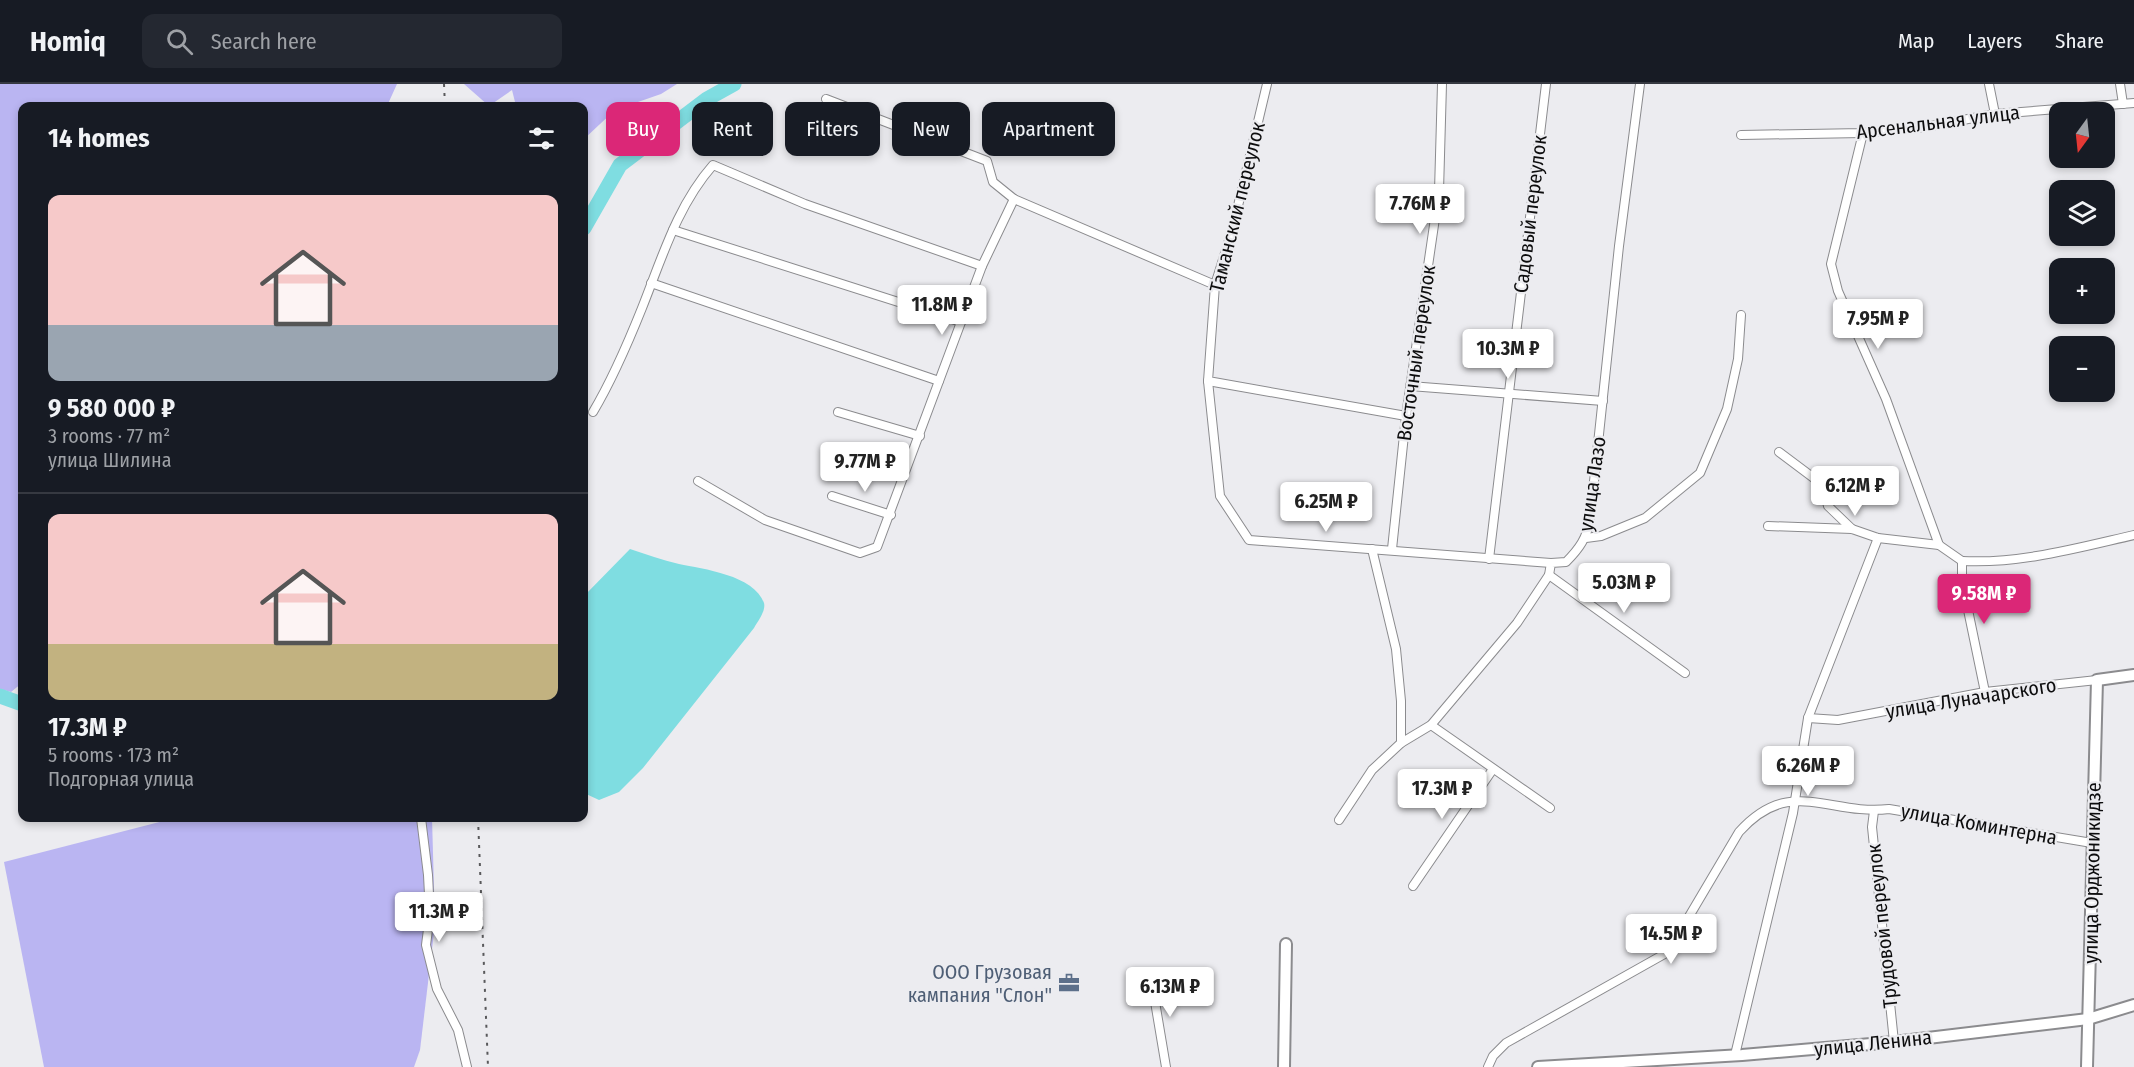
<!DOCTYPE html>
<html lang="en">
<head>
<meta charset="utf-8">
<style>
  :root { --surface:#171b24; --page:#242831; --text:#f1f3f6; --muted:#9ea1a6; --line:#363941; --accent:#db2777 }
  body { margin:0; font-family:"Fira Sans Condensed",sans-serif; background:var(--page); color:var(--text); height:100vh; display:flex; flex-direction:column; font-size:22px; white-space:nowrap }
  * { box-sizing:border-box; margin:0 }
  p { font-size:20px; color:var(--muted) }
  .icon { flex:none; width:33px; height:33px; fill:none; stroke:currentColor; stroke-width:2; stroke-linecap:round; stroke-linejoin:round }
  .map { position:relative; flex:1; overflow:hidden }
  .details { position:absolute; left:18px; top:18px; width:570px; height:720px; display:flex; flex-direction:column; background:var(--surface); border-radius:12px; box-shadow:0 3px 9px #0003 }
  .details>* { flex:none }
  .top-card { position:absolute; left:606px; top:18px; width:570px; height:54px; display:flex; gap:12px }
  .needle { width:39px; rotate:195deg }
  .fabs { position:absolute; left:2049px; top:18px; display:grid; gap:12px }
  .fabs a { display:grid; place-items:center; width:66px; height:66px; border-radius:12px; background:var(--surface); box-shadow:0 3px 9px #0003; font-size:30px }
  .price { position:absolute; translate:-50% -51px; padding:0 14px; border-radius:6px; background:#fff; color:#222; font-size:20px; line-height:39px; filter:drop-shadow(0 2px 3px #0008) }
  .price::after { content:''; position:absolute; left:50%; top:36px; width:18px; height:14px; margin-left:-9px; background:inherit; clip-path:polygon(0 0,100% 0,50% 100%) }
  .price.current { background:var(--accent); color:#fff }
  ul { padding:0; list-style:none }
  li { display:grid; align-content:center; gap:12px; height:318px; padding:0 30px }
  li+li { border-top:2px solid var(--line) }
  li span { display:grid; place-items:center; height:186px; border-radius:12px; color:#555 }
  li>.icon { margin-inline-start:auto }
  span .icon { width:108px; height:108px; fill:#fffc; stroke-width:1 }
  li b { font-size:26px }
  h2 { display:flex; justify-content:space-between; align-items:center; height:72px; padding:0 30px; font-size:26px }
  .chip { padding:0 21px; border-radius:12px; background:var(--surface); box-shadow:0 3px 9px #0003; font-size:21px; line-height:54px }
  .chip.current { background:var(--accent); color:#fff }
  header { display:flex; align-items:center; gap:36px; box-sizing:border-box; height:84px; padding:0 30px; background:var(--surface); border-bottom:2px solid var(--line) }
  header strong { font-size:28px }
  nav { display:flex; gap:33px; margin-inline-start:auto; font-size:21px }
  .search { width:420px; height:54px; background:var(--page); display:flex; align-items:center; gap:15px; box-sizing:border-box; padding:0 21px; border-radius:12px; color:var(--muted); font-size:22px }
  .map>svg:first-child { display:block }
  .green { fill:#bab5f2 }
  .water { fill:#7fdde1 }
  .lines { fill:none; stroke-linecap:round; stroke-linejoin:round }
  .river { stroke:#7fdde1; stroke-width:15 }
  .street-casing { stroke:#8b8b8e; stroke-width:10 }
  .secondary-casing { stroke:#8b8b8e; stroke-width:14 }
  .street { stroke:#fff; stroke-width:8 }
  .secondary { stroke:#fff; stroke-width:10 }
  .rail { stroke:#59595b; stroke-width:2; stroke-dasharray:3 6; stroke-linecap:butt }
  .labels { text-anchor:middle; stroke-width:4.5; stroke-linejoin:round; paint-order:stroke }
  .street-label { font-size:20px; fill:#0d0d0e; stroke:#ececf0 }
  .service-label { font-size:20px; fill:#4e5e75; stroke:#ececf0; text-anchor:end }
</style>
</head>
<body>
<header>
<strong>Homiq</strong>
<div class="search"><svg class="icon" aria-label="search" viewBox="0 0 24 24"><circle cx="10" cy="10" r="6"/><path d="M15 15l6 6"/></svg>Search here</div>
<nav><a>Map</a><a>Layers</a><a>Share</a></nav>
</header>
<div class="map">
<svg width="2134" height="983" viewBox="0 0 2134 983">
  <rect width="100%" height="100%" fill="#ececf0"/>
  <g class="green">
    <path d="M0 0H397L387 22H22V599L11 608 0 605Z"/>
    <path d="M464 0H677L661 10 615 26 584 55V22H516L512 6 489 22Z"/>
    <path d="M175 734H432L435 840 420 966 414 983H44L4 778Z"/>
  </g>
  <path class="water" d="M630 465C646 470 662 476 679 480 703 485 754 491 764 519 766 527 758 537 754 544L643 684 619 708 599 716 584 709V512Z"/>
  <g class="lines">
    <g class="river">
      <path d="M584 144 620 81 707 15 734 0"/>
      <path d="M0 612 22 620"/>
    </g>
    <defs>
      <g id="street">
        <path d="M1267 0 1232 147 1215 201 1208 297 1406 332"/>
        <path d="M1989 0 1995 30"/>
        <path d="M2120 0 2123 20"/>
        <path d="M826 15 987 77 993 98 1014 115"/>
        <path d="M1863 49 1831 180 1838 207 1886 315 1939 461 1962 477"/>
        <path d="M1741 51 1863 49 1925 43 1995 30 2134 19"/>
        <path d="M673 146 961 238"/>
        <path d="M651 199 939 297"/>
        <path d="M1208 297 1220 412 1249 456 1551 479"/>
        <path d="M1410 302 1603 317"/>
        <path d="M593 328C612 296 628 259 642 224 662 174 677 122 713 81L805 120 982 182"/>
        <path d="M838 328 920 352"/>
        <path d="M1779 368 1823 401 1828 422 1852 445"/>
        <path d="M698 397 765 436 860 469 877 463 982 182 1014 115 1215 201"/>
        <path d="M832 412 891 431"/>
        <path d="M1768 442 1852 445 1878 454 1939 461"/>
        <path d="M1586 454 1601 452 1645 434 1700 389 1727 325 1738 275 1741 231"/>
        <path d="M1372 465 1396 565 1401 617V659"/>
        <path d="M1392 465 1406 332 1439 107 1442 0"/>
        <path d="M1489 475 1546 0"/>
        <path d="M1962 477C2020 480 2077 464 2134 451"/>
        <path d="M1962 477V497L1985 608"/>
        <path d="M1549 491 1685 589"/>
        <path d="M1808 634 1838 636 1985 608 2097 596"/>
        <path d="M1431 641 1550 724"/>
        <path d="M1874 727 1872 743 1894 958"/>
        <path d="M421 734 428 791 430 830 426 861 437 905 458 946 467 983"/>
        <path d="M1339 736 1372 686 1401 659 1431 641 1517 539 1549 491 1551 479 1566 478C1579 465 1587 454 1590 435L1619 162 1640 0"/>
        <path d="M1413 802 1493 685"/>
        <path d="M1150 888 1166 983"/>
        <path d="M1735 971 1793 729 1808 634 1878 454"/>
        <path d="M1488 983 1493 972 1506 959 1668 868 1739 748C1790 691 1829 732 1889 725L2092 759"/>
      </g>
      <g id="secondary">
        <path d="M1284 983 1286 860"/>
        <path d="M1538 983 1742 971 1894 958 2088 935 2134 921"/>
        <path d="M2087 983 2097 596 2134 591"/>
      </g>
    </defs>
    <use href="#street" class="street-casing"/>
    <use href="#secondary" class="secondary-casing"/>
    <use href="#street" class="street"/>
    <use href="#secondary" class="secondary"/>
    <g class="rail">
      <path d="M444 0 445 22"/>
      <path d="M478 734 488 983"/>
    </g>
  </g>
  <defs>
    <symbol id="office-bare" viewBox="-9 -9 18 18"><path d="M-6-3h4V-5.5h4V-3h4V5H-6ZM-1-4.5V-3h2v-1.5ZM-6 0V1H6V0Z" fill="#5c6f8a" stroke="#ececf0" stroke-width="2.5" paint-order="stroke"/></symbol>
  </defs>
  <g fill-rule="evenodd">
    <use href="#office-bare" x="1054" y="884" width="30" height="30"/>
  </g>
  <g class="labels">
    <g class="street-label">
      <text transform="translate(1938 38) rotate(-7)" y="7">Арсенальная улица</text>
      <text transform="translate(1237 123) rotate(-76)" y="7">Таманский переулок</text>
      <text transform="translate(1530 130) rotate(-83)" y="7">Садовый переулок</text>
      <text transform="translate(1416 269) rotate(-82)" y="7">Восточный переулок</text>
      <text transform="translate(1592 400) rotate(-82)" y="7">улица Лазо</text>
      <text transform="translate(1971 614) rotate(-9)" y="7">улица Луначарского</text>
      <text transform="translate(1979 740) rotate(10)" y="7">улица Коминтерна</text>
      <text transform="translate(2092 789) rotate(-89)" y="7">улица Орджоникидзе</text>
      <text transform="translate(1882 842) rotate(-96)" y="7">Трудовой переулок</text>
      <text transform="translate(1873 959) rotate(-6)" y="7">улица Ленина</text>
    </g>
    <g class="service-label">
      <text x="1052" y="895">ООО Грузовая<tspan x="1052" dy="23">кампания "Слон"</tspan></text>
    </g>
  </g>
</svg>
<div class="fabs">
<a><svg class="needle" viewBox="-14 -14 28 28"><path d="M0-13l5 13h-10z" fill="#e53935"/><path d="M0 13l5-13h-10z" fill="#9ea1a6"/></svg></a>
<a><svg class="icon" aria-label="layers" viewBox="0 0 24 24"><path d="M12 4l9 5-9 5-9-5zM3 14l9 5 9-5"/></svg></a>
<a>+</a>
<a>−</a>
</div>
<b class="price" style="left:1420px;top:151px">7.76M ₽</b>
<b class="price" style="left:942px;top:252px">11.8M ₽</b>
<b class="price" style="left:1878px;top:266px">7.95M ₽</b>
<b class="price" style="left:1508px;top:296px">10.3M ₽</b>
<b class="price" style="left:865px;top:409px">9.77M ₽</b>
<b class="price" style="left:1855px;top:433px">6.12M ₽</b>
<b class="price" style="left:1326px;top:449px">6.25M ₽</b>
<b class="price" style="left:1624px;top:530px">5.03M ₽</b>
<b class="price current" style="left:1984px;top:541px">9.58M ₽</b>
<b class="price" style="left:1808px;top:713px">6.26M ₽</b>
<b class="price" style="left:1442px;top:736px">17.3M ₽</b>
<b class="price" style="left:439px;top:859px">11.3M ₽</b>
<b class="price" style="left:1671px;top:881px">14.5M ₽</b>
<b class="price" style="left:1170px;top:934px">6.13M ₽</b>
<div class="top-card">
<a class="chip current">Buy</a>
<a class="chip">Rent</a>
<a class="chip">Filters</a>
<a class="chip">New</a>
<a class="chip">Apartment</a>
</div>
<section class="details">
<h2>14 homes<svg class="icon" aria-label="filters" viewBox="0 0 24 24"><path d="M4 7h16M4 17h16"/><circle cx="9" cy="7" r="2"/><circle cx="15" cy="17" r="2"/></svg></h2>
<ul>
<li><span style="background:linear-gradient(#f6c9c9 70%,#9aa5b1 0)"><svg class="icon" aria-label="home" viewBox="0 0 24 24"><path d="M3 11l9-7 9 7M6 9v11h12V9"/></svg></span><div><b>9 580 000 ₽</b><p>3 rooms · 77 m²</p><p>улица Шилина</p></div></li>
<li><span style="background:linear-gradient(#f6c9c9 70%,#c2b280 0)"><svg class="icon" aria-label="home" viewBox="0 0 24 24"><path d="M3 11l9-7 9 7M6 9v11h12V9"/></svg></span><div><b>17.3M ₽</b><p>5 rooms · 173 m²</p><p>Подгорная улица</p></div></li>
</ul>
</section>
</div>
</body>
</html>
